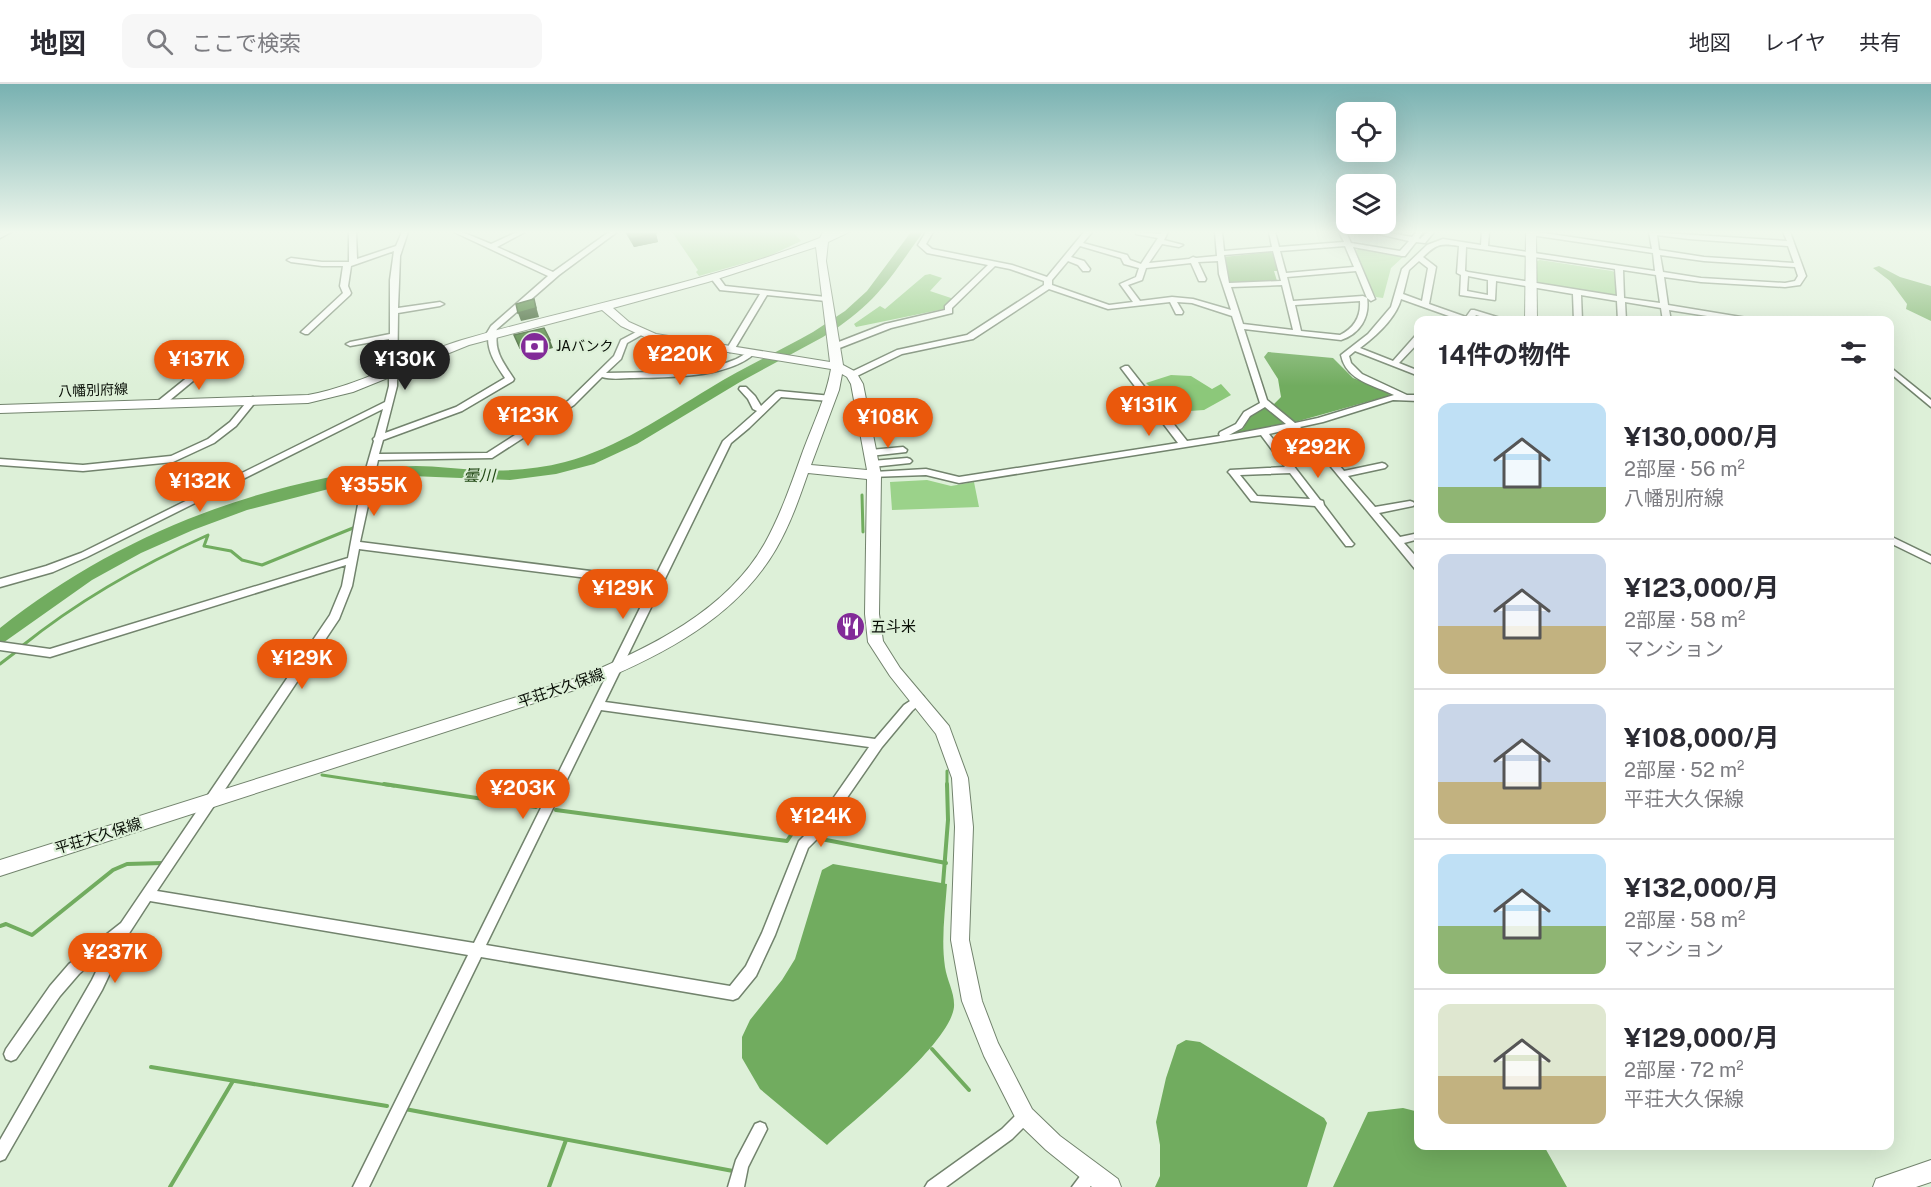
<!DOCTYPE html>
<html lang="ja">
<head>
<meta charset="utf-8">
<style>
  :root { --surface:#fff; --page:#f7f7f7; --text:#2b2b33; --muted:#7c7c81; --line:#e1e1e2; --accent:#ea580c }
  body { margin:0; font-family:"Public Sans","Noto Sans JP",sans-serif; background:var(--page); color:var(--text); height:100vh; display:flex; flex-direction:column; font-size:22px; white-space:nowrap }
  * { box-sizing:border-box; margin:0 }
  p { font-size:20px; color:var(--muted) }
  .icon { flex:none; width:33px; height:33px; fill:none; stroke:currentColor; stroke-width:2; stroke-linecap:round; stroke-linejoin:round }
  .map { position:relative; flex:1; overflow:hidden }
  .sheet { position:absolute; left:1414px; top:232px; width:480px; height:834px; display:flex; flex-direction:column; background:var(--surface); border-radius:12px; box-shadow:0 6px 24px #0002 }
  .sheet>* { flex:none }
  .fabs { position:absolute; left:1336px; top:18px; display:grid; gap:12px }
  .fabs a { display:grid; place-items:center; width:60px; height:60px; border-radius:12px; background:var(--surface); box-shadow:0 6px 24px #0002; font-size:30px }
  .price { position:absolute; translate:-50% -51px; padding:0 14px; border-radius:21px; background:var(--accent); color:#fff; font-size:20px; line-height:39px; filter:drop-shadow(0 2px 3px #0008) }
  .price::after { content:''; position:absolute; left:50%; top:36px; width:18px; height:14px; margin-left:-9px; background:inherit; clip-path:polygon(0 0,100% 0,50% 100%) }
  .price.current { background:#222; color:#fff }
  ul { padding:0; list-style:none }
  li { display:flex; align-items:center; gap:18px; height:150px; padding:0 24px }
  li+li { border-top:2px solid var(--line) }
  li span { display:grid; place-items:center; flex:none; width:168px; height:120px; border-radius:12px; color:#555 }
  li>.icon { margin-inline-start:auto }
  span .icon { width:72px; height:72px; fill:#fffc; stroke-width:1 }
  li b { font-size:26px }
  h2 { display:flex; justify-content:space-between; align-items:center; height:72px; padding:0 24px; font-size:26px }
  header { display:flex; align-items:center; gap:36px; box-sizing:border-box; height:84px; padding:0 30px; background:var(--surface); border-bottom:2px solid var(--line) }
  header strong { font-size:28px }
  nav { display:flex; gap:33px; margin-inline-start:auto; font-size:21px }
  .search { width:420px; height:54px; background:var(--page); display:flex; align-items:center; gap:15px; box-sizing:border-box; padding:0 21px; border-radius:12px; color:var(--muted); font-size:22px }
  .map>svg:first-child { display:block }
  .green { fill:#9bd28a }
  .forest { fill:#8cc87a }
  .water { fill:#71ac5f }
  .lines { fill:none; stroke-linecap:round; stroke-linejoin:round }
  .stream-far1 { stroke:#71ac5f; stroke-width:3 }
  .stream { stroke:#71ac5f; stroke-width:4 }
  .river { fill:#71ac5f; fill-rule:evenodd }
  .street-casing { stroke:#72836d; stroke-width:3 }
  .secondary-casing { stroke:#72836d; stroke-width:2 }
  .street { fill:#fff; fill-rule:evenodd }
  .secondary { fill:#fff; fill-rule:evenodd }
  .wall { fill:#326322 }
  .shaded-wall { fill:#29501b }
  .building { fill:#3a7327; stroke:#29501b; stroke-width:1.5 }
  .labels { text-anchor:middle; stroke-width:4.5; stroke-linejoin:round; paint-order:stroke }
  .far-poi-label { font-size:14px; fill:#080e06; stroke:#ddf0d8; text-anchor:start }
  .far-street-label { font-size:14px; fill:#080e06; stroke:#ddf0d8 }
  .poi-label { font-size:15px; fill:#080e06; stroke:#ddf0d8; text-anchor:start }
  .street-label { font-size:15px; fill:#080e06; stroke:#ddf0d8 }
  .water-label { font-size:16px; font-style:italic; fill:#214814; stroke:#ddf0d8 }
</style>
</head>
<body>
<header>
<strong>地図</strong>
<div class="search"><svg class="icon" aria-label="search" viewBox="0 0 24 24"><circle cx="10" cy="10" r="6"/><path d="M15 15l6 6"/></svg>ここで検索</div>
<nav><a>地図</a><a>レイヤ</a><a>共有</a></nav>
</header>
<div class="map">
<svg width="1931" height="1103" viewBox="0 0 1931 1103">
  <rect width="100%" height="100%" fill="#ddf0d8"/>
  <g class="green">
    <path d="M672 148H793L801 157 769 172 699 192 696 188 698 186Z"/>
    <path d="M1359 165 1403 173 1391 184 1383 214 1376 213C1368 199 1361 182 1356 166Z"/>
    <path d="M1540 176 1612 187 1616 189V211L1541 200 1537 197V177Z"/>
    <path d="M927 396 951 402 974 398 979 423 892 426 890 398Z"/>
  </g>
  <g class="forest">
    <path d="M930 190 942 194 930 207 954 215 944 225 856 243 854 240 880 222 885 225 925 191Z"/>
    <path d="M1171 291 1191 292 1212 305 1221 300 1231 311 1204 326 1175 328 1146 299Z"/>
  </g>
  <g class="water">
    <path d="M1270 168 1273 169 1278 187H1274L1277 197 1229 198 1223 173Z"/>
    <path d="M1879 182 1900 193 1931 202V237L1906 225 1907 220 1890 197 1873 184Z"/>
    <path d="M1268 268 1333 274 1353 294 1391 308 1388 312 1295 338 1272 322 1281 313 1278 295 1264 273Z"/>
    <path d="M1265 323 1287 339 1286 342 1229 351 1243 345 1251 330Z"/>
    <path d="M833 780 947 800C945 828 941 856 945 883 947 897 955 909 954 923 950 960 857 1033 827 1061L760 1005 742 974V953L750 936 782 896 795 875 822 786Z"/>
    <path d="M1186 956 1200 958 1324 1034 1327 1039 1307 1103H1155L1160 1092V1061L1156 1038 1166 994 1177 961Z"/>
    <path d="M1403 1024 1419 1028V1062H1544L1567 1103H1333L1368 1028Z"/>
  </g>
  <g class="lines">
    <g class="stream-far1">
      <path d="M862 411 863 448"/>
      <path d="M22 562C79 516 141 481 208 451L204 462 231 467 242 476 262 481 353 444"/>
      <path d="M0 580 17 567"/>
      <path d="M947 687V702"/>
      <path d="M322 691 394 702"/>
    </g>
    <g class="stream">
      <path d="M384 700 536 723"/>
      <path d="M556 726 787 757 791 751"/>
      <path d="M821 755 946 779"/>
      <path d="M943 800 948 736 947 700"/>
      <path d="M0 842 6 840 32 851 113 786 127 780 163 779"/>
      <path d="M932 965 969 1006"/>
      <path d="M151 983 387 1022"/>
      <path d="M405 1025 733 1087"/>
      <path d="M170 1103 233 997"/>
      <path d="M549 1103 566 1056"/>
    </g>
    <path class="river" d="M911 148H923C889 196 875 221 823 253L740 298 637 360 594 380 556 390 510 396 411 392 348 400 247 426 193 446 141 469 92 496 0 561V544C113 454 254 398 398 383 425 380 452 385 479 386 507 388 538 385 565 378 618 364 663 332 710 304 743 284 779 267 813 248L845 227 867 207Z"/>
    <defs>
      <g id="street">
        <path d="M2 148H11L0 154V149Z"/>
        <path d="M349 148H356L357 175 396 162 402 148H408L400 172 398 224 440 218 444 220 440 222 398 229 397 302 385 349 456 323 505 294C497 282 488 270 488 254L485 252 491 242 548 192 454 148H462L491 160 517 148H525L497 163 553 188 609 148H617L559 191 497 245 495 249 497 251C494 268 505 281 514 295L513 297 462 327 383 356 379 370 487 369 568 317 614 272 621 256 638 247H644L645 249 627 259 621 275 606 289 659 288 658 255 662 253 666 255 667 287C689 286 713 285 734 276 740 274 745 269 751 267L755 269C729 294 669 293 634 294 624 294 612 296 602 293L574 321 492 374 378 376 360 458 654 495 723 357 757 327 753 325 748 315 739 305 740 303H746L755 312 761 322 776 308 779 307 832 312V316L829 317 781 313 749 344 731 359 605 618 875 655 904 621 919 611 923 612 925 615 912 627 882 663 822 750 808 764 775 851 756 892 738 914 733 916 481 873 369 1103H353L468 871 150 817 128 851 102 906 5 1075 0 1077V1056L92 896 107 865 79 890 60 912 16 975 11 977 6 975 4 970 6 965 50 902 69 880 121 839 330 531 342 502 346 481 50 573 0 566V558L50 565 348 474 362 399 374 357 373 355 375 353 383 325 87 473 53 488 0 503V495L46 482 81 469 385 318 389 302V255L350 262 346 260 350 258 390 250V196L394 167 351 182 348 202 351 209 350 211 308 250H305L301 248 343 209 340 202 343 182H322L291 178 287 176 291 174 322 178H349ZM359 465 651 502 474 859 157 807 339 535 352 502ZM601 626 869 663 814 742 799 757 762 849 746 882 730 902 486 861Z"/>
        <path d="M926 148H933L926 160 932 165 1012 181 1047 193 1084 148H1092L1083 159 1127 171 1130 176 1141 180 1158 154 1136 150V148L1161 150 1162 148H1168L1164 156 1183 161 1179 163 1162 160 1149 179 1189 175 1193 173 1196 174 1217 172 1215 148H1222L1224 167 1272 163 1269 148H1275L1279 163 1344 158 1339 148H1346L1351 159 1400 167 1409 157 1370 148H1384L1412 153 1416 148H1423L1419 154 1420 155 1427 148H1434L1425 159 1416 158 1405 172H1402L1353 163 1375 215 1371 217 1367 214C1370 233 1360 250 1341 256L1244 245 1267 316 1295 339 1318 334 1394 311C1374 301 1346 297 1341 271L1368 250 1391 223 1402 185 1427 161 1443 155 1481 161 1482 148H1489L1488 162 1655 187 1653 169 1531 151 1527 149 1537 148 1652 165 1649 148 1787 157 1783 148H1790L1806 192 1800 201 1785 203 1701 198 1664 193 1668 221 1753 235 1757 237H1739L1669 226 1671 237H1663L1661 224 1625 218 1626 237H1618L1617 217 1581 211 1582 237H1574L1573 210 1496 197 1495 216 1460 211 1461 191 1457 189 1459 162C1440 159 1437 160 1423 173L1436 183 1429 220 1466 233 1471 226H1474L1510 237H1497L1476 231 1473 235 1474 237H1463L1401 215C1396 234 1376 252 1360 264L1393 277 1416 251H1419V258L1399 279 1419 287V292L1355 267 1349 272 1351 279 1362 290 1407 311H1419V317L1393 316 1323 338 1300 343 1324 363 1344 387 1382 379 1385 380 1387 382 1385 384 1348 392 1375 423 1410 417 1413 418 1415 420 1413 422 1379 429 1400 453 1419 449V455L1404 459 1419 476V487L1415 485 1318 367 1291 345 1269 350 1320 416 1323 417 1324 421 1352 458 1354 460 1352 462H1346L1315 422 1251 417 1230 390 1228 388 1230 386 1285 383 1261 351 959 399 926 391 871 393 869 391 874 388 926 385 959 393 1178 359 1121 284 1125 282H1128L1187 357 1220 352 1219 350 1220 348 1236 340 1244 328 1260 319 1232 232 1192 219 1177 218 1183 228 1182 230H1176L1170 218 1108 225 1049 205 973 255 902 270 855 293H849V289L897 266 967 251 1044 201V197L1010 185 995 182 952 224V229L891 244 837 265H831V261L885 240 945 226V222L988 181 927 169 918 161ZM1657 151 1689 155 1788 162 1794 179 1704 173 1659 166ZM1080 162 1121 174 1124 180 1139 184 1136 193 1120 200 1133 218 1109 221 1052 201V196L1068 177 1078 181 1083 187H1089L1090 185 1084 177 1071 173ZM1345 162 1354 183 1286 189 1280 167ZM1466 163 1615 185 1617 212 1468 188 1465 187ZM1273 167 1281 197 1229 199 1224 171ZM1660 171 1704 177 1795 183 1798 192 1795 197 1785 199 1701 194 1663 188ZM1218 177 1219 190 1231 226 1193 215 1172 213 1140 217 1128 201 1142 196 1146 184 1191 179 1199 197H1205L1206 195 1198 178ZM1419 177 1428 184 1422 217 1403 210 1409 186ZM1623 186 1656 191 1660 219 1624 214ZM1356 187 1367 214 1363 212 1293 217 1287 193ZM1468 192 1488 196V211L1467 207ZM1282 201 1293 246 1243 240 1231 203ZM1360 217C1361 233 1354 244 1340 251L1301 247 1295 221ZM1265 323 1286 340 1229 351 1242 344 1250 332ZM1290 389 1310 415 1257 412 1240 391Z"/>
        <path d="M711 191H717L725 202 826 213 830 215 826 217 767 211 734 266 730 268 726 266 760 210 720 206 710 193Z"/>
        <path d="M215 271H218L222 273 164 321H158V317Z"/>
        <path d="M1890 283 1931 316V323L1890 289Z"/>
        <path d="M253 313 257 316 236 342 214 359 173 378 83 387 0 381V375L83 381 171 372 208 355 230 338 250 314Z"/>
        <path d="M903 363 907 366 906 368 870 372 866 369 870 366Z"/>
        <path d="M907 374 910 375 912 377 910 379 872 383 867 380 872 377Z"/>
        <path d="M1890 452 1931 472V479L1890 459Z"/>
        <path d="M1025 1025 1030 1027 1032 1032 1030 1037 1012 1055 946 1103H925L928 1098 1002 1045 1020 1027Z"/>
        <path d="M760 1038 765 1040 767 1045 748 1083 744 1103H728L736 1076 755 1040Z"/>
        <path d="M1092 1080 1097 1083 1100 1088 1090 1103H1072L1087 1083Z"/>
      </g>
      <g id="secondary">
        <path d="M823 148H849L828 158 826 177 843 281 856 288 863 300 881 391 879 530 883 557 900 584 949 642 968 694 973 743 969 856 982 917 998 959 1032 1025 1060 1052 1118 1095 1121 1103H1092L1046 1066 1018 1039 984 972 962 917 951 856 955 743 952 694 936 650 890 592 868 558 865 530 867 395 808 389C799 415 790 441 776 465 736 534 661 572 590 601L0 792V776L580 593C649 564 727 527 765 459 781 430 792 398 803 367 813 340 826 314 831 285L649 255 621 242 602 226 469 261 353 308 308 319 0 329V321L308 311C362 301 409 272 462 256 581 221 704 200 820 154ZM816 163 830 278 656 250 629 238 613 224 708 198ZM842 290 847 293 851 300 867 386 811 381 839 306Z"/>
        <path d="M1526 148H1536L1537 237H1525Z"/>
        <path d="M1931 1076V1098L1916 1103H1873L1876 1095Z"/>
      </g>
    </defs>
    <use href="#street" class="street-casing"/>
    <use href="#secondary" class="secondary-casing"/>
    <use href="#street" class="street"/>
    <use href="#secondary" class="secondary"/>
  </g>
  <path class="wall" d="M625 148H655L658 158 634 163Z"/>
  <g class="shaded-wall">
    <path d="M656 149 658 158 634 163 631 155Z"/>
    <path d="M534 215 539 233 521 237 518 229Z"/>
    <path d="M550 256 553 264 523 272 520 264Z"/>
  </g>
  <g class="building">
    <path d="M627 148H655L656 149 631 155Z"/>
    <path d="M534 215 536 224 518 229 516 220Z"/>
    <path d="M544 244 550 256 520 264 514 251Z"/>
  </g>
  <linearGradient id="sky" x2="0" y2="1"><stop stop-color="#78b1b1"/><stop offset="0.49" stop-color="#f0f8ed"/><stop offset="1" stop-color="#f0f8ed" stop-opacity="0"/></linearGradient>
  <rect width="1931" height="302" fill="url(#sky)"/>
  <defs>
    <symbol id="bank-disc" viewBox="-11 -11 22 22"><circle r="9.5" fill="#822b98" stroke="#ddf0d8"/><path d="M-6-4H6V4H-6ZM0-2.3a2.3 2.3 0 1 0 0 4.6a2.3 2.3 0 1 0 0-4.6Z" fill="#fff"/></symbol>
    <symbol id="restaurant-disc" viewBox="-11 -11 22 22"><circle r="9.5" fill="#822b98" stroke="#ddf0d8"/><path d="M-5-6h1v4h1v-4h1v4h1v-4h1v5L-1.5 .5V6h-2V.5L-5-1ZM5-6V6H3V1.5H1.5Q1.5-4 5-6Z" fill="#fff"/></symbol>
  </defs>
  <g fill-rule="evenodd">
    <use href="#bank-disc" x="518" y="246" width="33" height="33"/>
    <use href="#restaurant-disc" x="834" y="526" width="33" height="33"/>
  </g>
  <g class="labels">
    <g class="far-poi-label">
      <text x="556" y="267">JAバンク</text>
    </g>
    <g class="far-street-label">
      <text transform="translate(93 306) rotate(-2)" y="5">八幡別府線</text>
    </g>
    <g class="poi-label">
      <text x="871" y="548">五斗米</text>
    </g>
    <g class="street-label">
      <text transform="translate(561 604) rotate(-19)" y="5">平荘大久保線</text>
      <text transform="translate(98 752) rotate(-17)" y="5">平荘大久保線</text>
    </g>
    <g class="water-label">
      <text transform="translate(479 391) rotate(1)" y="6">曇川</text>
    </g>
  </g>
</svg>
<div class="fabs">
<a><svg class="icon" aria-label="locate" viewBox="0 0 24 24"><circle cx="12" cy="12" r="6"/><path d="M12 2v4M12 18v4M2 12h4M18 12h4"/></svg></a>
<a><svg class="icon" aria-label="layers" viewBox="0 0 24 24"><path d="M12 4l9 5-9 5-9-5zM3 14l9 5 9-5"/></svg></a>
</div>
<b class="price" style="left:680px;top:302px">¥220K</b>
<b class="price" style="left:199px;top:307px">¥137K</b>
<b class="price current" style="left:405px;top:307px">¥130K</b>
<b class="price" style="left:1149px;top:353px">¥131K</b>
<b class="price" style="left:528px;top:363px">¥123K</b>
<b class="price" style="left:888px;top:365px">¥108K</b>
<b class="price" style="left:1318px;top:395px">¥292K</b>
<b class="price" style="left:200px;top:429px">¥132K</b>
<b class="price" style="left:374px;top:433px">¥355K</b>
<b class="price" style="left:623px;top:536px">¥129K</b>
<b class="price" style="left:302px;top:606px">¥129K</b>
<b class="price" style="left:523px;top:736px">¥203K</b>
<b class="price" style="left:821px;top:764px">¥124K</b>
<b class="price" style="left:115px;top:900px">¥237K</b>
<section class="sheet">
<h2>14件の物件<svg class="icon" aria-label="filters" viewBox="0 0 24 24"><path d="M4 7h16M4 17h16"/><circle cx="9" cy="7" r="2"/><circle cx="15" cy="17" r="2"/></svg></h2>
<ul>
<li><span style="background:linear-gradient(#bfe0f5 70%,#8fb573 0)"><svg class="icon" aria-label="home" viewBox="0 0 24 24"><path d="M3 11l9-7 9 7M6 9v11h12V9"/></svg></span><div><b>¥130,000/月</b><p>2部屋 · 56 m²</p><p>八幡別府線</p></div></li>
<li><span style="background:linear-gradient(#c9d6e8 60%,#c2b280 0)"><svg class="icon" aria-label="home" viewBox="0 0 24 24"><path d="M3 11l9-7 9 7M6 9v11h12V9"/></svg></span><div><b>¥123,000/月</b><p>2部屋 · 58 m²</p><p>マンション</p></div></li>
<li><span style="background:linear-gradient(#c9d6e8 65%,#c2b280 0)"><svg class="icon" aria-label="home" viewBox="0 0 24 24"><path d="M3 11l9-7 9 7M6 9v11h12V9"/></svg></span><div><b>¥108,000/月</b><p>2部屋 · 52 m²</p><p>平荘大久保線</p></div></li>
<li><span style="background:linear-gradient(#bfe0f5 60%,#8fb573 0)"><svg class="icon" aria-label="home" viewBox="0 0 24 24"><path d="M3 11l9-7 9 7M6 9v11h12V9"/></svg></span><div><b>¥132,000/月</b><p>2部屋 · 58 m²</p><p>マンション</p></div></li>
<li><span style="background:linear-gradient(#dfe7d0 60%,#c2b280 0)"><svg class="icon" aria-label="home" viewBox="0 0 24 24"><path d="M3 11l9-7 9 7M6 9v11h12V9"/></svg></span><div><b>¥129,000/月</b><p>2部屋 · 72 m²</p><p>平荘大久保線</p></div></li>
</ul>
</section>
</div>
</body>
</html>
